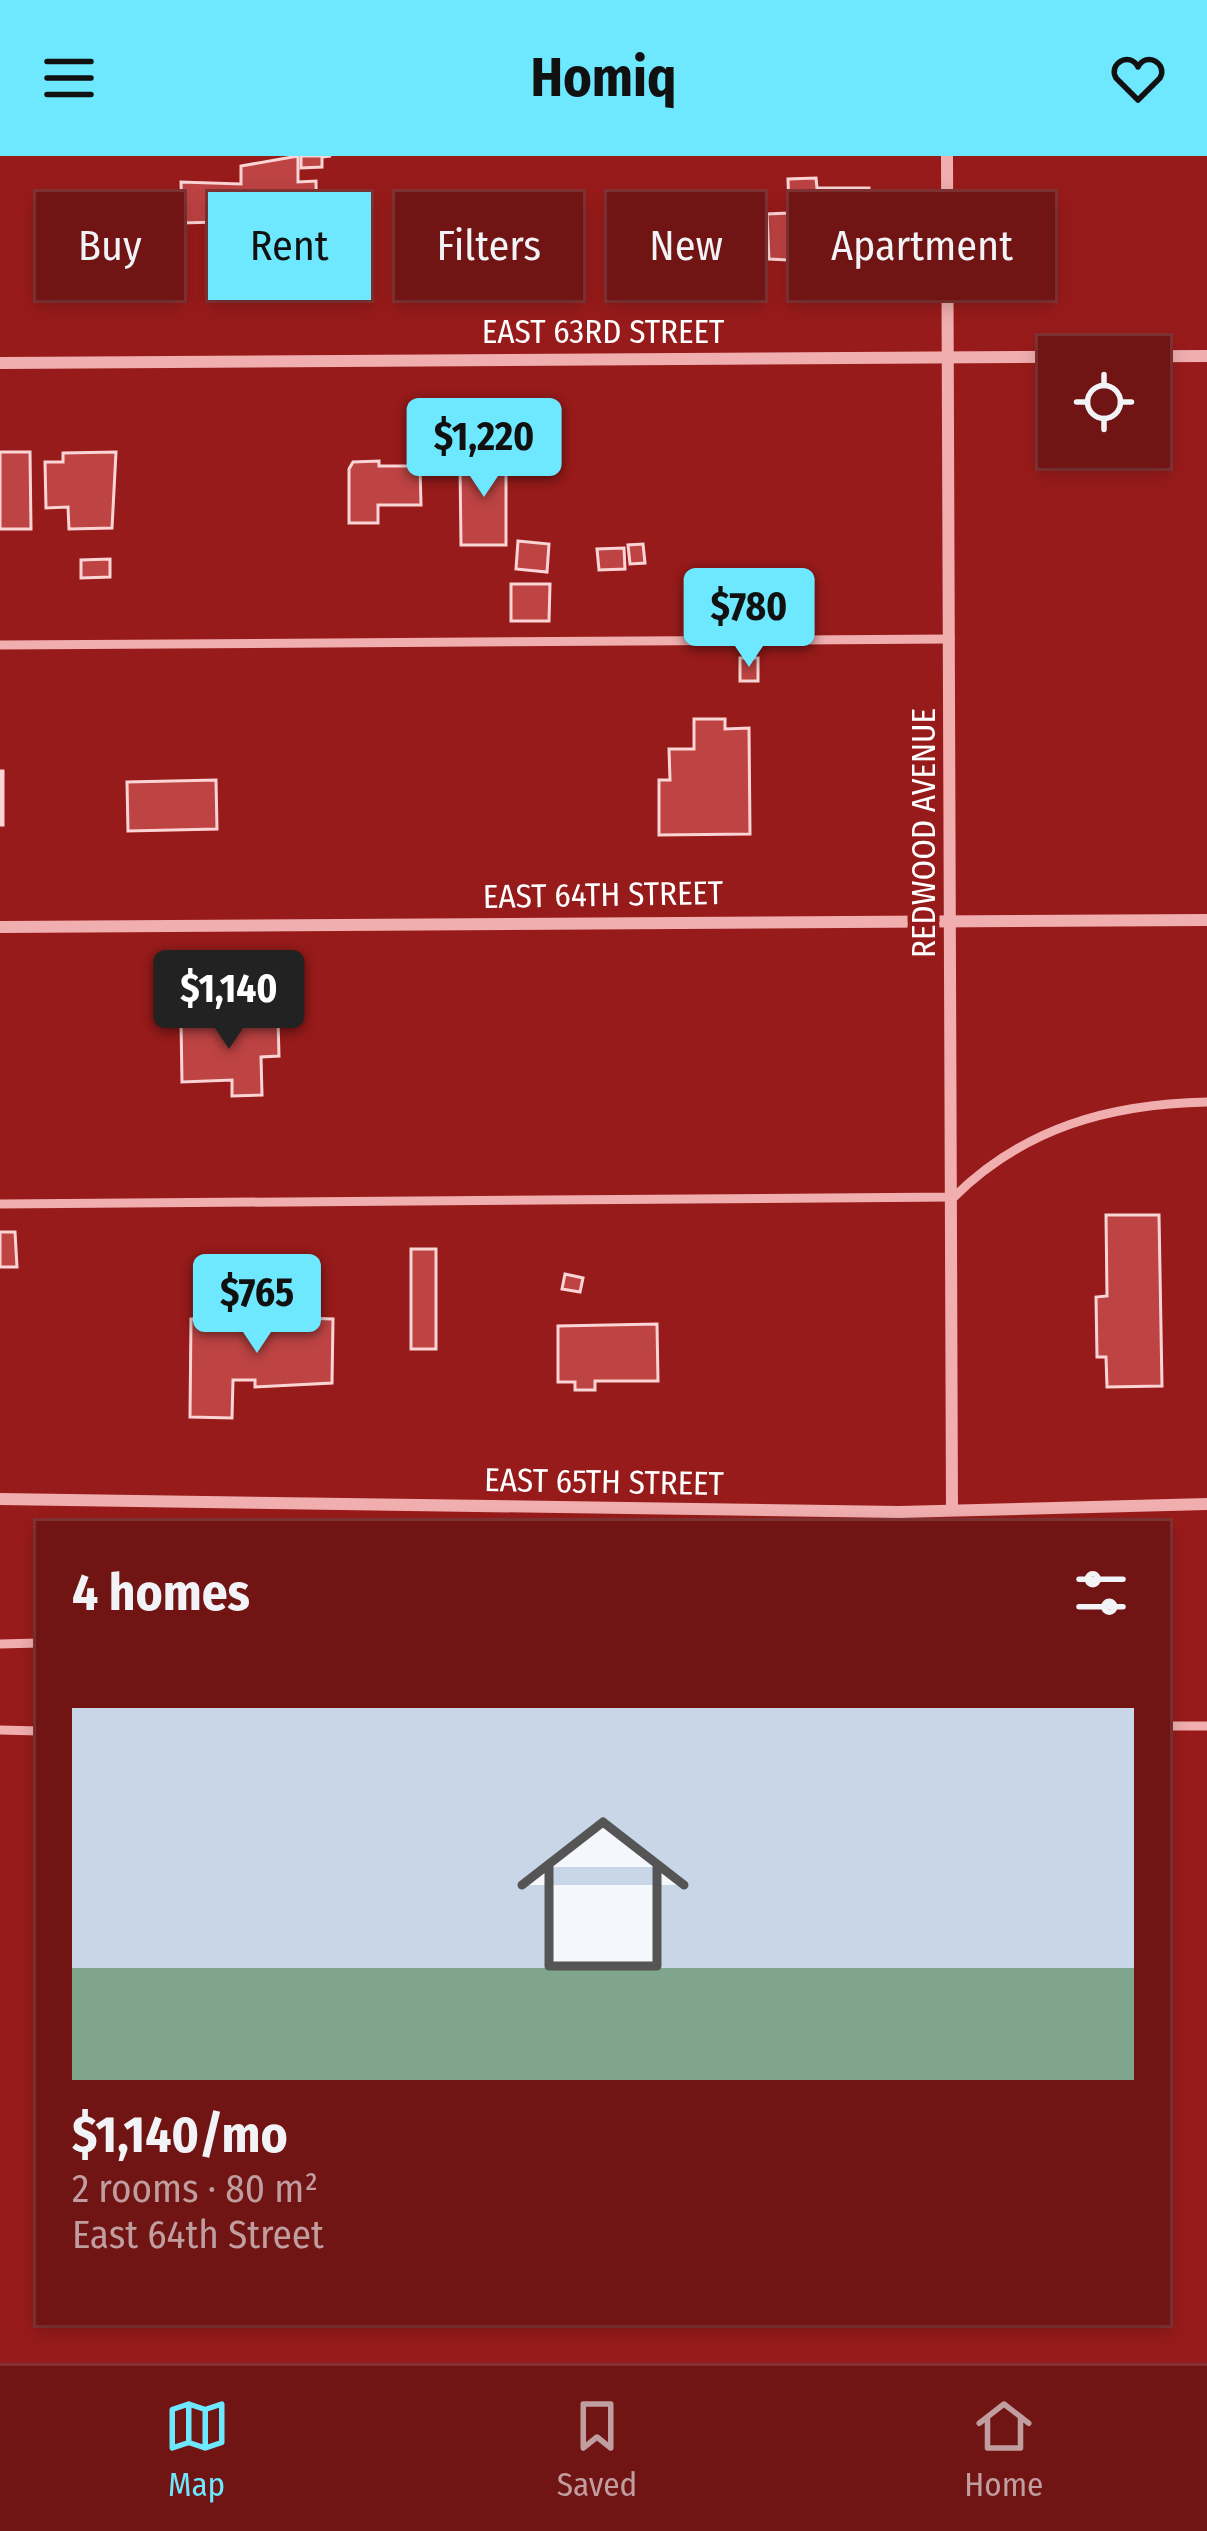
<!DOCTYPE html>
<html lang="en">
<head>
<meta charset="utf-8">
<style>
  :root { --surface:#711414; --page:#792122; --text:#f1f3f6; --muted:#c09ea0; --line:#833334; --accent:#6de8ff }
  body { margin:0; font-family:"Fira Sans Condensed",sans-serif; background:var(--page); color:var(--text); height:100vh; display:flex; flex-direction:column; font-size:45px; white-space:nowrap }
  * { box-sizing:border-box; margin:0 }
  p { font-size:39px; color:var(--muted) }
  .icon { flex:none; width:66px; height:66px; fill:none; stroke:currentColor; stroke-width:2; stroke-linecap:round; stroke-linejoin:round }
  .map { position:relative; flex:1; overflow:hidden }
  .drawer { position:absolute; left:36px; top:1365px; width:1134px; height:804px; display:flex; flex-direction:column; background:var(--surface); border-radius:0px; box-shadow:0 6px 18px #0003,0 0 0 3px var(--line) }
  .drawer>* { flex:none }
  .guide { position:absolute; left:36px; top:36px; width:1137px; height:108px; display:flex; gap:24px }
  .fabs { position:absolute; left:1038px; top:180px; display:grid; gap:24px }
  .fabs a { display:grid; place-items:center; width:132px; height:132px; border-radius:0px; background:var(--surface); box-shadow:0 6px 18px #0003,0 0 0 3px var(--line); font-size:60px }
  .price { position:absolute; translate:-50% -102px; padding:0 27px; border-radius:12px; background:var(--accent); color:#111; font-size:39px; line-height:78px; filter:drop-shadow(0 3px 6px #0008) }
  .price::after { content:''; position:absolute; left:50%; top:72px; width:36px; height:27px; margin-left:-18px; background:inherit; clip-path:polygon(0 0,100% 0,50% 100%) }
  .price.on { background:#222; color:#fff }
  ul { padding:0; list-style:none }
  li { display:grid; align-content:center; gap:24px; height:636px; padding:0 36px }
  li+li { border-top:3px solid var(--line) }
  li span { display:grid; place-items:center; height:372px; border-radius:0px; color:#555 }
  li>.icon { margin-inline-start:auto }
  span .icon { width:216px; height:216px; fill:#fffc; stroke-width:1 }
  li b { font-size:51px }
  h2 { display:flex; justify-content:space-between; align-items:center; height:144px; padding:0 36px; font-size:51px }
  .chip { padding:0 42px; border-radius:0px; background:var(--surface); box-shadow:0 6px 18px #0003,0 0 0 3px var(--line); font-size:42px; line-height:108px }
  .chip.on { background:var(--accent); color:#111 }
  header { display:flex; justify-content:space-between; align-items:center; height:156px; padding:0 36px; background:var(--accent); color:#111; font-size:54px; font-weight:700 }
  .tab-bar { display:flex; justify-content:space-around; align-items:center; height:168px; border-top:3px solid var(--line); background:var(--surface); font-size:33px; color:var(--muted) }
  .tab-bar a { display:grid; justify-items:center; gap:6px }
  .tab-bar .on { color:var(--accent) }
  .map>svg:first-child { display:block }
  .building { fill:#be4343; stroke:#fbd5d5; stroke-width:3 }
  .lines { fill:none; stroke-linecap:round; stroke-linejoin:round }
  .service { stroke:#f0aeae; stroke-width:9 }
  .minor { stroke:#f0aeae; stroke-width:12 }
  .labels { text-anchor:middle; stroke-width:9; stroke-linejoin:round; paint-order:stroke }
  .street-label { font-size:33px; fill:#fff; stroke:#971b1a }
</style>
</head>
<body>
<header><svg class="icon" aria-label="menu" viewBox="0 0 24 24"><path d="M4 6h16M4 12h16M4 18h16"/></svg>Homiq<svg class="icon" aria-label="heart" viewBox="0 0 24 24"><path d="M12 20l-8-8c-3-5 5-10 8-4 3-6 11-1 8 4z"/></svg></header>
<div class="map">
<svg width="1207" height="2207" viewBox="0 0 1207 2207">
  <rect width="100%" height="100%" fill="#971b1a"/>
  <g class="building">
    <path d="M298 0V26L316 25 317 89H299L300 97 273 98V127L238 128 237 93H217V66L182 67 181 26 241 28V10Z"/>
    <path d="M301 0H331L322 1V11L301 12Z"/>
    <path d="M816 22 817 32H869L870 108 769 103 767 58 789 57 788 23Z"/>
    <path d="M537 43V92L475 93 474 73H436V45Z"/>
    <path d="M527 279 529 309 508 310 507 280Z"/>
    <path d="M0 296H30L31 373H0Z"/>
    <path d="M116 296 112 372 69 373 68 351 46 352 45 306H63V297Z"/>
    <path d="M476 296H506V389H461L460 308H476Z"/>
    <path d="M379 305V310H420L421 349H378V367H349V313L353 306Z"/>
    <path d="M518 385 549 388 547 416 516 413Z"/>
    <path d="M643 388 645 407 630 408 628 389Z"/>
    <path d="M624 392 625 413 599 414 597 393Z"/>
    <path d="M110 403V421L81 422V404Z"/>
    <path d="M511 428H550L549 465H511Z"/>
    <rect x="740" y="502" width="18" height="23"/>
    <path d="M694 563H725V573L749 572 750 678 659 679V624H670L669 593H694Z"/>
    <rect x="0" y="615" width="3" height="54"/>
    <path d="M216 624 217 673 128 675 127 626Z"/>
    <path d="M278 863 279 900 261 901 262 939 232 940V924L182 926 181 865Z"/>
    <path d="M1106 1059H1159L1162 1230 1107 1231 1106 1201H1097L1096 1141 1107 1140Z"/>
    <path d="M0 1076H15L17 1111H0Z"/>
    <rect x="411" y="1093" width="25" height="100"/>
    <path d="M565 1118 583 1122 580 1136 562 1133Z"/>
    <path d="M277 1143 305 1144 304 1162 333 1163 332 1227 255 1231V1224H233L232 1262 190 1261 191 1163 276 1164Z"/>
    <path d="M657 1168 658 1225H595V1234H575V1226H558V1170Z"/>
  </g>
  <g class="lines">
    <g class="service">
      <path d="M0 489 950 483"/>
      <path d="M0 1048 954 1041C1024 972 1109 948 1207 946"/>
      <path d="M0 1488 39 1487"/>
      <path d="M1167 1570H1207"/>
      <path d="M0 1574 39 1575"/>
    </g>
    <g class="minor">
      <path d="M947 0 952 1354"/>
      <path d="M0 207 1207 200"/>
      <path d="M0 771 1207 764"/>
      <path d="M0 1343 899 1356 1207 1348"/>
    </g>
  </g>
  <g class="labels">
    <g class="street-label">
      <text x="603" y="187">EAST 63RD STREET</text>
      <text transform="translate(923 677) rotate(-90)" y="12">REDWOOD AVENUE</text>
      <text transform="translate(603 738) rotate(-1)" y="12">EAST 64TH STREET</text>
      <text transform="translate(604 1325) rotate(1)" y="12">EAST 65TH STREET</text>
    </g>
  </g>
</svg>
<div class="fabs">
<a><svg class="icon" aria-label="locate" viewBox="0 0 24 24"><circle cx="12" cy="12" r="6"/><path d="M12 2v4M12 18v4M2 12h4M18 12h4"/></svg></a>
</div>
<b class="price" style="left:484px;top:344px">$1,220</b>
<b class="price" style="left:749px;top:514px">$780</b>
<b class="price on" style="left:229px;top:896px">$1,140</b>
<b class="price" style="left:257px;top:1200px">$765</b>
<div class="guide">
<a class="chip">Buy</a>
<a class="chip on">Rent</a>
<a class="chip">Filters</a>
<a class="chip">New</a>
<a class="chip">Apartment</a>
</div>
<section class="drawer">
<h2>4 homes<svg class="icon" aria-label="filters" viewBox="0 0 24 24"><path d="M4 7h16M4 17h16"/><circle cx="9" cy="7" r="2"/><circle cx="15" cy="17" r="2"/></svg></h2>
<ul>
<li><span style="background:linear-gradient(#c9d6e8 70%,#7fa58c 0)"><svg class="icon" aria-label="home" viewBox="0 0 24 24"><path d="M3 11l9-7 9 7M6 9v11h12V9"/></svg></span><div><b>$1,140/mo</b><p>2 rooms · 80 m²</p><p>East 64th Street</p></div></li>
</ul>
</section>
</div>
<nav class="tab-bar">
<a class="on"><svg class="icon" aria-label="map" viewBox="0 0 24 24"><path d="M3 6l6-2 6 2 6-2v14l-6 2-6-2-6 2zM9 4v14M15 6v14"/></svg>Map</a>
<a><svg class="icon" aria-label="saved" viewBox="0 0 24 24"><path d="M7 4h10v16l-5-4-5 4z"/></svg>Saved</a>
<a><svg class="icon" aria-label="home" viewBox="0 0 24 24"><path d="M3 11l9-7 9 7M6 9v11h12V9"/></svg>Home</a>
</nav>
</body>
</html>
